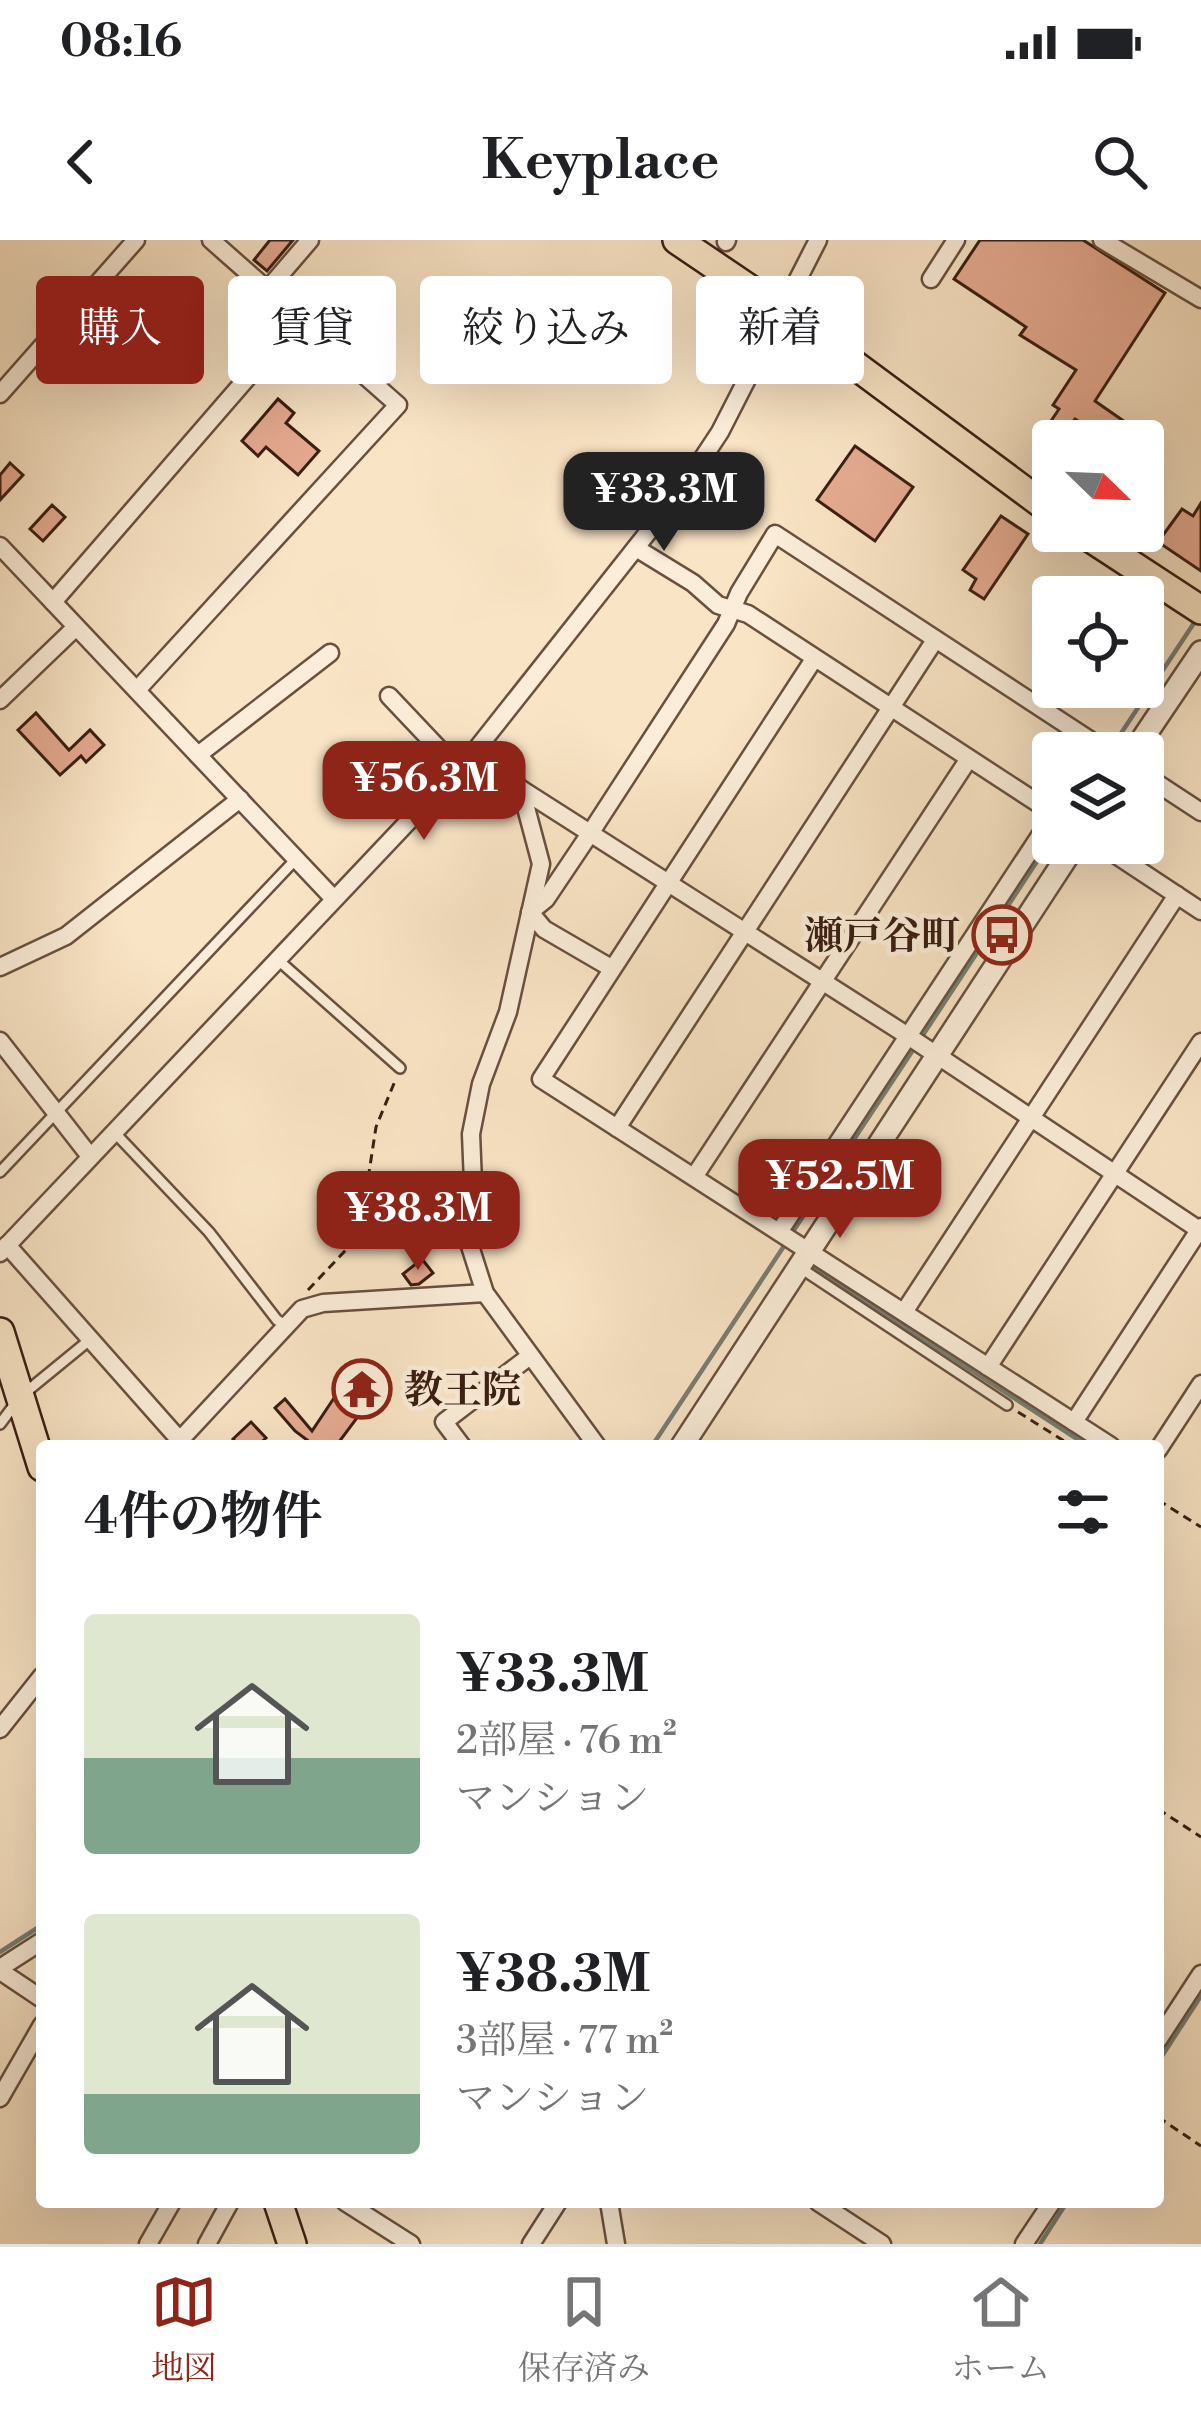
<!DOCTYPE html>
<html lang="ja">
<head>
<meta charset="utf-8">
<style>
  :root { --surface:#fff; --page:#f2f2f2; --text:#202124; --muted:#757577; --line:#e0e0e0; --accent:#8f2418 }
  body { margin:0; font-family:"Libre Bodoni","Noto Serif JP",serif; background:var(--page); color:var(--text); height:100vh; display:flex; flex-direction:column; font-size:45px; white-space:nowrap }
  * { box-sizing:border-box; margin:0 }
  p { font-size:39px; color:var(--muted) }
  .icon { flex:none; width:66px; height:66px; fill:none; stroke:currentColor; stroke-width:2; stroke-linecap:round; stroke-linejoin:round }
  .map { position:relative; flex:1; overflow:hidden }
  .panel { position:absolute; left:36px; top:1200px; width:1128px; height:768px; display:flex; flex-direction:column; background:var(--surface); border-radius:12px; box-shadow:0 12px 48px #0002 }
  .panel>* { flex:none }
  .guide { position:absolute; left:36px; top:36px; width:1131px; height:108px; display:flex; gap:24px }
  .needle { width:78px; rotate:113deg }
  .fabs { position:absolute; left:1032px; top:180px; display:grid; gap:24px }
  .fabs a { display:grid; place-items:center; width:132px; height:132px; border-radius:12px; background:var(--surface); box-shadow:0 12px 48px #0002; font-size:60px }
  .price { position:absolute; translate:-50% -102px; padding:0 27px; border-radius:24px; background:var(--accent); color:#fff; font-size:39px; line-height:78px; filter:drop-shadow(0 3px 6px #0008) }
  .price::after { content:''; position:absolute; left:50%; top:72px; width:36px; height:27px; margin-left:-18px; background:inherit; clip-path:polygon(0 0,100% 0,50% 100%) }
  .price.selected { background:#222; color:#fff }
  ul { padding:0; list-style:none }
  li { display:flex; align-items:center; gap:36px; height:300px; padding:0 48px }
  li span { display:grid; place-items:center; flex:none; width:336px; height:240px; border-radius:12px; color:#555 }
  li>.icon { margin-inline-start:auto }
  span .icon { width:144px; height:144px; fill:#fffc; stroke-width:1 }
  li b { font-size:51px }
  h2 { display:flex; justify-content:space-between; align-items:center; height:144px; padding:0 48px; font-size:51px }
  .pill { padding:0 42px; border-radius:12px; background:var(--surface); box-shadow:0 12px 48px #0002; font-size:42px; line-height:108px }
  .pill.selected { background:var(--accent); color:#fff }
  .status { display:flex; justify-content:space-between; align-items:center; height:84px; padding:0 60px; background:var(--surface); direction:ltr }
  .status svg { height:33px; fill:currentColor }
  header { display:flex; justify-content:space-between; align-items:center; height:156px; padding:0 48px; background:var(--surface); font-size:54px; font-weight:700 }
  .tab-bar { display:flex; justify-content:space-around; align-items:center; height:168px; border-top:3px solid var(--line); background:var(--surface); font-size:33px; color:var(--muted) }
  .tab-bar a { display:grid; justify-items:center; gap:6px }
  .tab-bar .selected { color:var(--accent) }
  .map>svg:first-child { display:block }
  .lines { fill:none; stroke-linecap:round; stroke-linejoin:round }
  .stream { stroke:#767e74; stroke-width:4.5 }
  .building { fill:#e6ab92; stroke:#391e12; stroke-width:3 }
  .service-casing { stroke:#69503f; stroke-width:14 }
  .minor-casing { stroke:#69503f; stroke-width:21 }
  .tertiary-casing { stroke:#69503f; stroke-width:26 }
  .primary-casing { stroke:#391e12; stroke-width:32 }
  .path { stroke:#391e12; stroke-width:3; stroke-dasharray:9 6; stroke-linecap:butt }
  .service { stroke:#fbedd9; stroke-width:9 }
  .minor { stroke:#fbedd9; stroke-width:16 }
  .tertiary { stroke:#fbedd9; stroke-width:21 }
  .primary { stroke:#f9e4c5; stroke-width:27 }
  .labels { text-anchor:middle; stroke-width:9; stroke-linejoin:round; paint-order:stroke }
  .poi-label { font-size:39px; font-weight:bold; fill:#391e12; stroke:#fbedd9; text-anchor:end }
</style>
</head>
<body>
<div class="status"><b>08:16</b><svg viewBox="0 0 49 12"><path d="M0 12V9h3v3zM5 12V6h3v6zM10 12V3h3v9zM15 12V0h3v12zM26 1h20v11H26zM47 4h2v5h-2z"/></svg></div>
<header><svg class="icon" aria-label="back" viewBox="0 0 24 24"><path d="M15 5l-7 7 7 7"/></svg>Keyplace<svg class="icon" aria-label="search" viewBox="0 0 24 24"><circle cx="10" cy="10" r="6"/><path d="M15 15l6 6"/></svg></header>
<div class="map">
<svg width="1201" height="2004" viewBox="0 0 1201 2004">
  <rect width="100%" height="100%" fill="#f9e4c5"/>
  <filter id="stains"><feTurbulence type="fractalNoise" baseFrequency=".00167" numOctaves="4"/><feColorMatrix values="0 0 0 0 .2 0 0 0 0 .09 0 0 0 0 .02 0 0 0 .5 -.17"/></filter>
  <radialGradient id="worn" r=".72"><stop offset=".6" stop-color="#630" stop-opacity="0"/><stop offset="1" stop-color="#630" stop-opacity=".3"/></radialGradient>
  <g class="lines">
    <g class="stream">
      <path d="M1108 513 1198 377"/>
      <path d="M921 798 1053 597"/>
      <path d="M792 993 915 807"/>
      <path d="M811 1026 1088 1206"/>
      <path d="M652 1206 786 1003"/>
      <path d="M1158 1223 1165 1212"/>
      <path d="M0 1712 42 1685"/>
      <path d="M1158 1822 1201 1756"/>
      <path d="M1040 2004 1067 1962"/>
    </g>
  </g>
  <g class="building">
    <path d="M270 0H293L267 31 254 20Z"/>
    <path d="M980 0H1083L1165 53 1095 161 1125 182 1112 201H1093L1098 194 1075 179 1059 201H1048L1041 196 1059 169 1053 165 1076 130 1020 95 1026 87 954 39Z"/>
    <path d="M278 159 294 173 286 183 319 211 298 235 266 207 258 216 242 201Z"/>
    <path d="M855 206 913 247 875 301 817 260Z"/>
    <path d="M10 223 23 235 0 260V235Z"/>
    <path d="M1201 263V331L1158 302 1182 269 1193 276Z"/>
    <path d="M52 265 65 277 43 301 30 289Z"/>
    <path d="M1001 276 1028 294 984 359 970 350 976 339 963 330Z"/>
    <path d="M36 473 69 510 90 490 104 505 86 522 81 516 60 535 18 490Z"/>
    <path d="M422 1019 433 1033 419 1044 411 1045 403 1034Z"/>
    <path d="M356 1122 388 1146 375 1163 379 1166 370 1177 362 1171 336 1206H315L295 1191 275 1168 285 1159 312 1191 338 1152 335 1150 341 1142 336 1138 345 1126 350 1130Z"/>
    <path d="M251 1182 266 1198 257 1206H239L233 1199Z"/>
  </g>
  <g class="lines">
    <defs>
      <g id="service">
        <path d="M277 719 400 828"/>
        <path d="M115 893 209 992 277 1080 286 1085"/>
        <path d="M0 932 296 619"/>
        <path d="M802 1029 1007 1165"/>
        <path d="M26 1152 92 1098"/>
        <path d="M0 1184 15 1164"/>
      </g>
      <g id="minor">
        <path d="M1102 0 1201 59"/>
        <path d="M726 2 727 0"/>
        <path d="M931 39 956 0"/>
        <path d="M268 49 310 0"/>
        <path d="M0 154 136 0"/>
        <path d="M0 306 334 659"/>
        <path d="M636 308 693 343 718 365 748 374 1053 573"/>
        <path d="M53 362 300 77"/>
        <path d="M814 419 541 839 1111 1206"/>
        <path d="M137 450 398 165 211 0"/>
        <path d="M389 456 458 529"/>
        <path d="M0 460 76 387"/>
        <path d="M475 511 521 549 908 796 1201 991"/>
        <path d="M198 515 330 413"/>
        <path d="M1143 534 1201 572"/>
        <path d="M521 549 541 624 508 772 481 844 471 894 474 967 470 1006 485 1053 597 1206"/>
        <path d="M1098 603 1201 671"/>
        <path d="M0 727 66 696 240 559"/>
        <path d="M611 728 544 689 530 672 546 659 591 592 726 384 739 353 775 294 1099 506 1094 513"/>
        <path d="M0 801 89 915"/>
        <path d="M617 888 935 400"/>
        <path d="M694 937 968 520"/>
        <path d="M779 992 1053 576"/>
        <path d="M7 1005 184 1205"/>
        <path d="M0 1013 475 511 683 248 720 192 818 0"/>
        <path d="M904 1072 1177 655"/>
        <path d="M988 1127 1201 802"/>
        <path d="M1074 1182 1201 987"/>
        <path d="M181 1199 302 1069 323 1063 485 1053"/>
        <path d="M462 1206 444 1182 530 1116"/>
        <path d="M1158 1210 1201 1144"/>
        <path d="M0 1489 42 1436"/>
        <path d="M0 1728 42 1701"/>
        <path d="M0 1731 42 1759"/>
        <path d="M1158 1800 1201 1734"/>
        <path d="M0 1858 42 1785"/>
        <path d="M345 1962 411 2004"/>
        <path d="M609 1962 616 2004"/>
        <path d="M818 1962 882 2004"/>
        <path d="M148 2004 172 1962"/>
        <path d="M207 2004 230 1962"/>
        <path d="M531 2004 558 1962"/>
        <path d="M1024 2004 1052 1962"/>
      </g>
      <g id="tertiary">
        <path d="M1133 513 1201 412"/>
        <path d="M682 1206 1076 603"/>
      </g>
      <g id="primary">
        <path d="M677 0 782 71 1053 272"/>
        <path d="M1080 291 1201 370"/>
        <path d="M0 1092 42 1227"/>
        <path d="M278 1962 292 2004"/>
      </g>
    </defs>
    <use href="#service" class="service-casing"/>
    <use href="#minor" class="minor-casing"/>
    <use href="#tertiary" class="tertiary-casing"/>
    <use href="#primary" class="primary-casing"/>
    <g class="path">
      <path d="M308 1050 361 994 370 973 368 939 376 887 395 841"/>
      <path d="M1018 1172 1072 1206"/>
      <path d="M1158 1260 1201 1287"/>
      <path d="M1158 1569 1201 1597"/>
      <path d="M1158 1877 1201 1906"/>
    </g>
    <use href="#service" class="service"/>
    <use href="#minor" class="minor"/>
    <use href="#tertiary" class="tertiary"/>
    <use href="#primary" class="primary"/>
  </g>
  <defs>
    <symbol id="bus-ring" viewBox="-11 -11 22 22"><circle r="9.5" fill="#fbedd9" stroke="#8f2418" stroke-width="1.5"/><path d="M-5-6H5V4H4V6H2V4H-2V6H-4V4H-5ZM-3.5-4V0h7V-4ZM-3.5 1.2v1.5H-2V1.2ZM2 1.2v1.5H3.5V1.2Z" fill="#8f2418"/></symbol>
    <symbol id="temple-ring" viewBox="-11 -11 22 22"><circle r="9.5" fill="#fbedd9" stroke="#8f2418" stroke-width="1.5"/><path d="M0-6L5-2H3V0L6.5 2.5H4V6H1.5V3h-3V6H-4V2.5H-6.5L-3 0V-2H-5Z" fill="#8f2418"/></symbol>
  </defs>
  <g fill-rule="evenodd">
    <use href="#bus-ring" x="969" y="662" width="66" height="66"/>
    <use href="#temple-ring" x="329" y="1116" width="66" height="66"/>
  </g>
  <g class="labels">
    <g class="poi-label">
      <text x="960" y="709">瀬戸谷町</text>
      <text x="404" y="1163" text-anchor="start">教王院</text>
    </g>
  </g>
  <rect width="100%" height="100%" filter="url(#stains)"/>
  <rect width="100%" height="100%" fill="url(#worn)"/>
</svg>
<div class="fabs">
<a><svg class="needle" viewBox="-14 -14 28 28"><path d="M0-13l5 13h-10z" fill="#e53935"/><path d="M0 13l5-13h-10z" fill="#757577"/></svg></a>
<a><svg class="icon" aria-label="locate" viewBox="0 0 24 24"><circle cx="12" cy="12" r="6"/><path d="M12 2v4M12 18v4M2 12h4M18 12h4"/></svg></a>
<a><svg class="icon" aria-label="layers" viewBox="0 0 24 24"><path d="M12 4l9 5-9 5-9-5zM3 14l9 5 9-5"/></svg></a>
</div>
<b class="price selected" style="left:664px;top:314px">¥33.3M</b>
<b class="price" style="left:424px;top:603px">¥56.3M</b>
<b class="price" style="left:840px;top:1001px">¥52.5M</b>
<b class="price" style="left:418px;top:1033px">¥38.3M</b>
<div class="guide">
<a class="pill selected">購入</a>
<a class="pill">賃貸</a>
<a class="pill">絞り込み</a>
<a class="pill">新着</a>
</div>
<section class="panel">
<h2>4件の物件<svg class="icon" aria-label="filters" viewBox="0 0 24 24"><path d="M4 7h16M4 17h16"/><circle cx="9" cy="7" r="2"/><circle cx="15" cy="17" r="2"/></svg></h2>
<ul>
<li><span style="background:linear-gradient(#dfe7d0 60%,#7fa58c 0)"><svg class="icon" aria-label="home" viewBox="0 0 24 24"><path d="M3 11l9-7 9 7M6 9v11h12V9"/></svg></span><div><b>¥33.3M</b><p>2部屋 · 76 m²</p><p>マンション</p></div></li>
<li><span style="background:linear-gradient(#dfe7d0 75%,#7fa58c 0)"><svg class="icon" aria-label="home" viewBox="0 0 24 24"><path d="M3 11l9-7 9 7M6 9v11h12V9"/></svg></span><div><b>¥38.3M</b><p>3部屋 · 77 m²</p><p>マンション</p></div></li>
</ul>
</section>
</div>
<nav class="tab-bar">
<a class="selected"><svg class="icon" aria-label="map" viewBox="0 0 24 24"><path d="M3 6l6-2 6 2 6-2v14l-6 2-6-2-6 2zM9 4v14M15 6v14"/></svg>地図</a>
<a><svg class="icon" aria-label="saved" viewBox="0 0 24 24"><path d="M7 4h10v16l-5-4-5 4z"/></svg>保存済み</a>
<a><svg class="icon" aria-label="home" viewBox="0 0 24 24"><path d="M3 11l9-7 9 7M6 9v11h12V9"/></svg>ホーム</a>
</nav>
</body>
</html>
